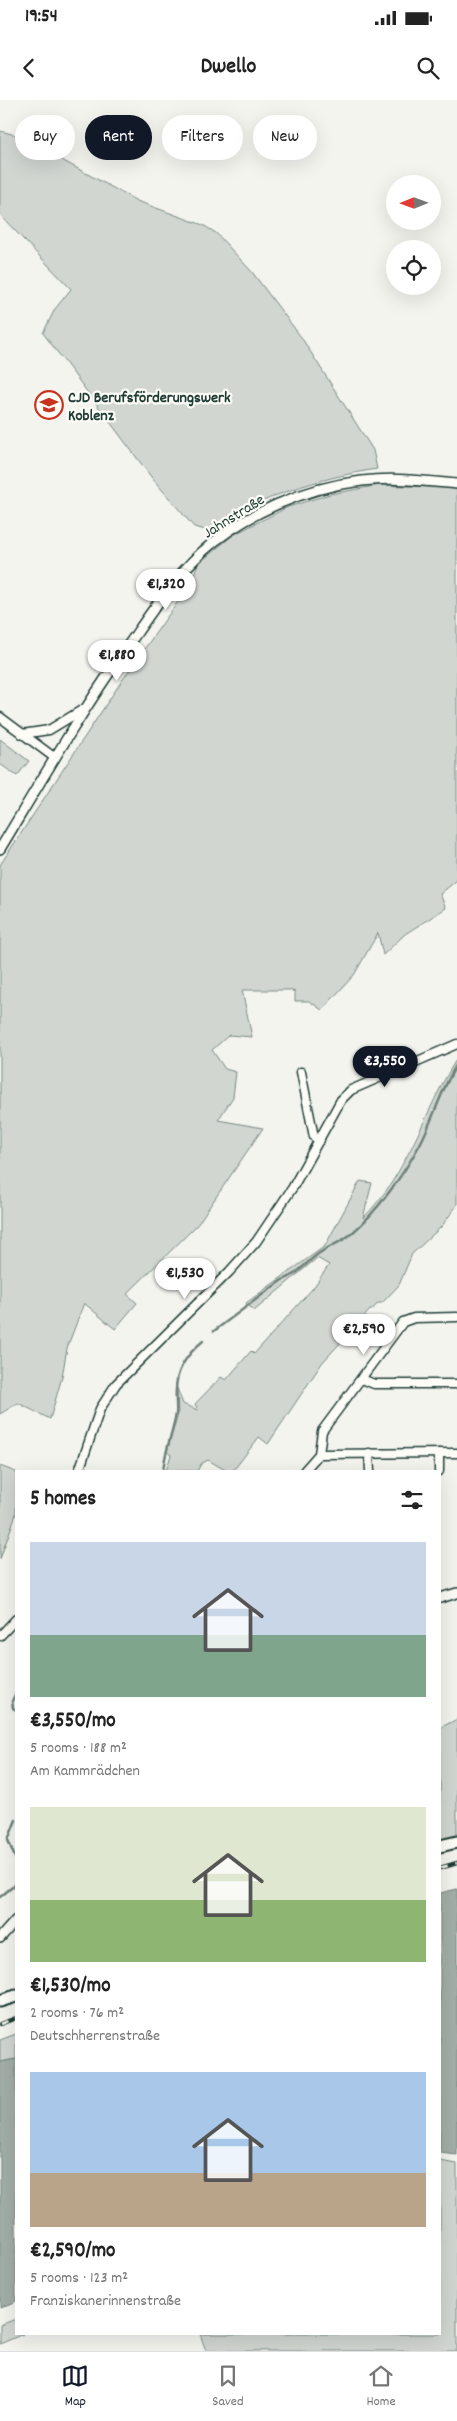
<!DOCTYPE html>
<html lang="en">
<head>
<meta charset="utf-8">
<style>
  :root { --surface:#fff; --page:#f6f6f6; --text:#222; --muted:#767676; --line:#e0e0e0; --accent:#111827 }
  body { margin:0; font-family:Dekko,sans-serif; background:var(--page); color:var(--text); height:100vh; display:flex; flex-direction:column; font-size:19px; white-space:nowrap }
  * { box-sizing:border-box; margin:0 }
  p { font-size:16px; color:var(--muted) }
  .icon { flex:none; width:28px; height:28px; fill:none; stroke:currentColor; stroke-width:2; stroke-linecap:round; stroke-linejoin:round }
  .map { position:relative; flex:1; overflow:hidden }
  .details { position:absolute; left:15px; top:1370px; width:426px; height:865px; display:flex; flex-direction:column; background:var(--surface); border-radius:0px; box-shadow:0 5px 20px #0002 }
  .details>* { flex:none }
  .hud { position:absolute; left:15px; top:15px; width:428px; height:45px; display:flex; gap:10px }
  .needle { width:32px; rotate:269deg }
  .tools { position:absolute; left:386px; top:75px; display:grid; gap:10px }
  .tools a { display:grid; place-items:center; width:55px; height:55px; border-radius:50%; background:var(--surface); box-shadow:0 5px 20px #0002; font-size:25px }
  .price { position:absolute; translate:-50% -42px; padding:0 11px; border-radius:18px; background:#fff; color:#222; font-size:16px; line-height:32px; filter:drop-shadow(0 1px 2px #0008) }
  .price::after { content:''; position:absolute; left:50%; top:30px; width:15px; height:11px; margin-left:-8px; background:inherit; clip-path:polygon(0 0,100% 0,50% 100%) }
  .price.selected { background:var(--accent); color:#fff }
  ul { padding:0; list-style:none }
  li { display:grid; align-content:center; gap:10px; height:265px; padding:0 15px }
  li span { display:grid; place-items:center; height:155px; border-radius:0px; color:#555 }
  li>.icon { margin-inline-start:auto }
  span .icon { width:90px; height:90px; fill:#fffc; stroke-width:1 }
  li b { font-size:21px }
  h2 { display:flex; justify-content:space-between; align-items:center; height:60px; padding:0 15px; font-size:21px }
  .pill { padding:0 18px; border-radius:22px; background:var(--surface); box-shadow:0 5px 20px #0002; font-size:18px; line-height:45px }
  .pill.selected { background:var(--accent); color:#fff }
  .status { display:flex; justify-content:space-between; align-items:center; height:35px; padding:0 25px; background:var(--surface); direction:ltr }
  .status svg { height:14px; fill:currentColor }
  header { display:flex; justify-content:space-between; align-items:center; height:65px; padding:0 15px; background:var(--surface); font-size:22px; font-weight:700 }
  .tabs { display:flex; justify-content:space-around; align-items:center; height:70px; border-top:1px solid var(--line); background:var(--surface); font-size:14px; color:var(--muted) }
  .tabs a { display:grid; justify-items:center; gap:2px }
  .tabs .selected { color:var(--accent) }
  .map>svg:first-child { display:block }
  .green { fill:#d1d6d1; stroke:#788a82 }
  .water { fill:#a3aea7; stroke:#6e8179 }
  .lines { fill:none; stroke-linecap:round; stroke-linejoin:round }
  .stream { stroke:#6e8179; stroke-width:2.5 }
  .minor-casing { stroke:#1f3d34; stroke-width:11 }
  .tertiary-casing { stroke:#1f3d34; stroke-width:12 }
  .primary-casing { stroke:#1f3d34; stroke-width:15 }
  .minor { stroke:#fdfcf7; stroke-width:8 }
  .tertiary { stroke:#fdfcf7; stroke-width:9 }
  .primary { stroke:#fdfcf7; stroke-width:11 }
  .rail-casing { stroke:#1f3d34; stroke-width:4.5 }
  .rail { stroke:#fdfcf7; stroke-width:2.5; stroke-dasharray:8; stroke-linecap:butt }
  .labels { text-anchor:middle; stroke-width:4.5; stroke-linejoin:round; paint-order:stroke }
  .poi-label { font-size:16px; font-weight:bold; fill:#1f3d34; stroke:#fdfcf7; text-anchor:start }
  .street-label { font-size:16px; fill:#1f3d34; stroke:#fdfcf7 }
</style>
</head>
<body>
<div class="status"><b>19:54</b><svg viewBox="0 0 49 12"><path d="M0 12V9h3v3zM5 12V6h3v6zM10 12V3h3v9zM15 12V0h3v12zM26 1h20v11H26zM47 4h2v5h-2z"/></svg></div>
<header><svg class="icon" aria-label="back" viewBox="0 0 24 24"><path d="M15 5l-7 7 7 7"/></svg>Dwello<svg class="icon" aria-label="search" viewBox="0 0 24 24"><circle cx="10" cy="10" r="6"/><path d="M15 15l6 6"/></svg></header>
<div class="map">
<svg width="457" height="2251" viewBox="0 0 457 2251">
  <rect width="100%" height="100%" fill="#f4f4ef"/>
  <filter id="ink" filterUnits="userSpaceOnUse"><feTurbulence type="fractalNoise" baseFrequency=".02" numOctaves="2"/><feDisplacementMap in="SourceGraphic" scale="10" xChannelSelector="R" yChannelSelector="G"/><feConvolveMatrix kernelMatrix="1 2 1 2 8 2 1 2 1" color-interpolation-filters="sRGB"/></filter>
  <g filter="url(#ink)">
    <g class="green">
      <path d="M0 31 16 35 137 101 203 125 216 133 252 172 301 237 373 350 377 369C324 377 255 396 213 432L194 427 152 378 43 233 55 209 71 189 0 115Z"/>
      <path d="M380 385 457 388V780L440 794 446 808 405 834 383 855 378 833 354 875 322 910 309 901H295V892L289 890H242L252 937 229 935 212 950 225 969 236 972 233 997 218 1020 263 1028 197 1125 127 1194 137 1203 115 1229 84 1203 67 1248 62 1277 50 1319 18 1303 0 1314V765L121 582 189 486 198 464 233 435 288 407 330 394Z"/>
      <path d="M0 639 29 661 17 676 0 664Z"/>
      <path d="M457 958V1105L442 1126 412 1154 399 1185 382 1203H378L372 1210H370L322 1263 268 1344 259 1337 233 1371H227L208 1360 201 1364 197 1371H166L171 1355 167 1352 178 1314 177 1288 183 1304 198 1310 195 1304 221 1277 226 1280 251 1251 254 1254 313 1188 329 1165 317 1158 254 1211 246 1203 325 1146 360 1081 372 1083 363 1118C408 1074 424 1011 457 958Z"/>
      <path d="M0 1366 16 1372V1414L0 1459Z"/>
      <path d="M457 1619V1736L440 1740V1628Z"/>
      <path d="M16 1934V1959L0 1962V1940Z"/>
      <path d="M440 2061 457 2064V2251H206L200 2234H440Z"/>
      <path d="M16 2219V2234H23L0 2244V2225Z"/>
    </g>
    <g class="water">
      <path d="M457 1789V2055L440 2053V1793Z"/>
      <path d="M16 1959V2201L0 2208V1962Z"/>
    </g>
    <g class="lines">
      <g class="stream">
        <path d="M214 1231 282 1180C295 1177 307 1162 318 1154 329 1146 342 1142 351 1134 377 1112 404 1074 420 1044 434 1018 441 989 457 964"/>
        <path d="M163 1371C165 1351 172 1334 176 1314 177 1306 175 1298 176 1290 176 1269 187 1254 203 1241"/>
        <path d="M16 1593 12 1601 13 1608 16 1610"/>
        <path d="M16 1720 8 1740 16 1760"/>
        <path d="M0 1797 16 1784"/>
      </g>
      <defs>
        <g id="minor">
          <path d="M0 617 55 658"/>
          <path d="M22 634 49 630 82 610"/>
          <path d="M301 972 314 1037 320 1040"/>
          <path d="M362 1279 374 1284H457"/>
          <path d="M369 1353 370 1371"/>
          <path d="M439 1353V1371"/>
          <path d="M319 1354 322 1331 403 1222 414 1218 457 1217"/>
          <path d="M79 1371 100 1309 116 1284 229 1172 256 1142 293 1087 341 1000 351 990 457 944"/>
          <path d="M304 1371 319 1354 457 1353"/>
          <path d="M0 1536 16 1519"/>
        </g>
        <g id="tertiary">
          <path d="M0 749C41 681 81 612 127 547 150 514 172 480 202 452 244 414 306 387 362 381 393 377 426 381 457 384"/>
          <path d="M440 1498 457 1493"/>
          <path d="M0 1838 16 1820"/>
        </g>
        <g id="primary">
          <path d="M440 1746 457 1742"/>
          <path d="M0 1901 16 1896"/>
        </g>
      </defs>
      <use href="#minor" class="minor-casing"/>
      <use href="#tertiary" class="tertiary-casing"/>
      <use href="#primary" class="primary-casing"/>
      <use href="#minor" class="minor"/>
      <use href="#tertiary" class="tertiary"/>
      <use href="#primary" class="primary"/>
      <defs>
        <g id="rail">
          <path d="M440 1768 457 1763"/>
          <path d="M0 1924 16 1918"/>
        </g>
      </defs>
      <use href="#rail" class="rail-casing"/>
      <use href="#rail" class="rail"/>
    </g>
  </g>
  <defs>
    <symbol id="school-ring" viewBox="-11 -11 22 22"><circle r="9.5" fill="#fdfcf7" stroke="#c8321e" stroke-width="1.5"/><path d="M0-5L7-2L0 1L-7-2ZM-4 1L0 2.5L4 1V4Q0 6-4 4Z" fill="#c8321e"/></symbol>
  </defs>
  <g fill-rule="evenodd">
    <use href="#school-ring" x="33" y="289" width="32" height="32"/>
  </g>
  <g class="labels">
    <g class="poi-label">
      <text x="68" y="302">CJD Berufsförderungswerk<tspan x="68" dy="18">Koblenz</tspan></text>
    </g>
    <g class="street-label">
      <text transform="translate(233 415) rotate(-32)" y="6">Jahnstraße</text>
    </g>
  </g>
</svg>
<div class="tools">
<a><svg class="needle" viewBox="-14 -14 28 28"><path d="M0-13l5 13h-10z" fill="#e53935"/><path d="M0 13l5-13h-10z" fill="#767676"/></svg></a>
<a><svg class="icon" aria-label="locate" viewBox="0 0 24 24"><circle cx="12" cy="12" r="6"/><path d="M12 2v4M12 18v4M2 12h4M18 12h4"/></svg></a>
</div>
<b class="price" style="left:166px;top:511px">€1,320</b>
<b class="price" style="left:117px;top:582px">€1,880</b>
<b class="price selected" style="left:385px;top:988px">€3,550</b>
<b class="price" style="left:185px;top:1200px">€1,530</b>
<b class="price" style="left:364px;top:1256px">€2,590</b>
<div class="hud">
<a class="pill">Buy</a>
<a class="pill selected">Rent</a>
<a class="pill">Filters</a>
<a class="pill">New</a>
</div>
<section class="details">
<h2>5 homes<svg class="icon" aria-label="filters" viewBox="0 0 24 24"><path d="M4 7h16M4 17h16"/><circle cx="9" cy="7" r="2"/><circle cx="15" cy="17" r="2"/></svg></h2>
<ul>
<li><span style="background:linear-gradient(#c9d6e8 60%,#7fa58c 0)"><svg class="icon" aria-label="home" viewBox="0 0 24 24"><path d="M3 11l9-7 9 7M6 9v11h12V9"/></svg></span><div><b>€3,550/mo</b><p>5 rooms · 188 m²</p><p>Am Kammrädchen</p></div></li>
<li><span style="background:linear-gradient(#dfe7d0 60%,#8fb573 0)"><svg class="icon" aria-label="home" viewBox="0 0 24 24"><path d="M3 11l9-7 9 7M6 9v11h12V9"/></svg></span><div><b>€1,530/mo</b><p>2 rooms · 76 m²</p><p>Deutschherrenstraße</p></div></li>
<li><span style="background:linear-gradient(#a9c7e8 65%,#b9a48a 0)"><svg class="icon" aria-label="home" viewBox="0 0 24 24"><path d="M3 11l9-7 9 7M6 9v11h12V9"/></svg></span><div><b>€2,590/mo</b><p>5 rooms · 123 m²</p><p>Franziskanerinnenstraße</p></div></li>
</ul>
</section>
</div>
<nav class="tabs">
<a class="selected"><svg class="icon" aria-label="map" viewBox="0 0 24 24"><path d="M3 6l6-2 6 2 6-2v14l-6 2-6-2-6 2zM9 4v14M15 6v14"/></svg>Map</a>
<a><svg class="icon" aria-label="saved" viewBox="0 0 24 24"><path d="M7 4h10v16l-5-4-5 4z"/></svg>Saved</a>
<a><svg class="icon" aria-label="home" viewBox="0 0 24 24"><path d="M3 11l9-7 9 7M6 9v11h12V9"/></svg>Home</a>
</nav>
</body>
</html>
